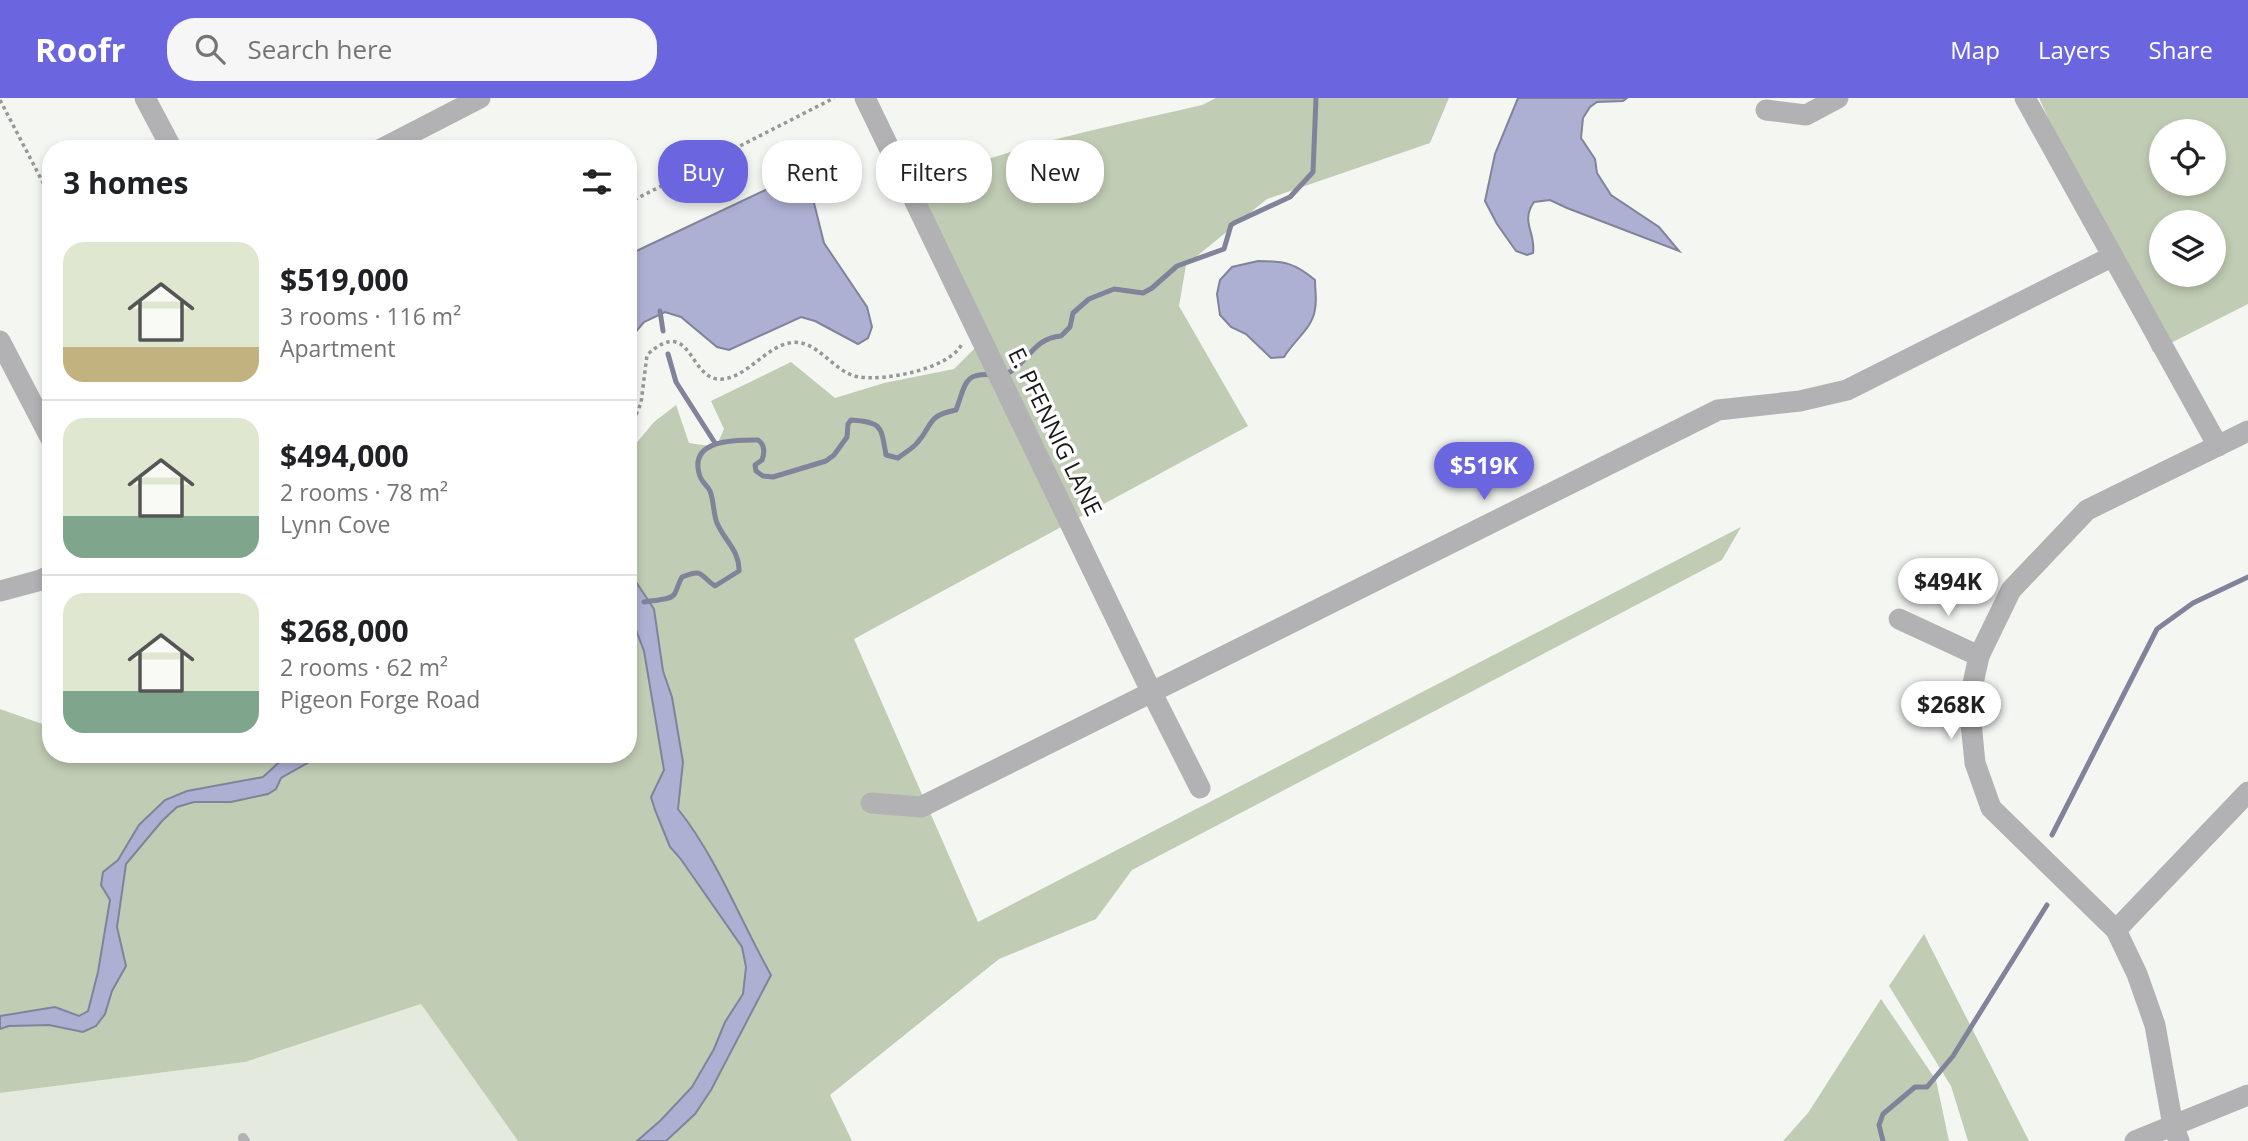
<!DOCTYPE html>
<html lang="en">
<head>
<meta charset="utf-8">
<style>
  :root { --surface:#fff; --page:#f6f6f6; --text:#202124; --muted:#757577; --line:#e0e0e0; --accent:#6b66df }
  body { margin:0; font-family:"Open Sans",sans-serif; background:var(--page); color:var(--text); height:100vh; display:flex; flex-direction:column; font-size:26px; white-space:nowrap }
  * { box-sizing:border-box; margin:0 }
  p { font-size:23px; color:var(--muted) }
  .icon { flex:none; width:38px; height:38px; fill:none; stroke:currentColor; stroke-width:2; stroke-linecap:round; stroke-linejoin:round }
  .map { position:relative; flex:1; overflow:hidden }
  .details { position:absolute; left:42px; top:42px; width:595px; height:623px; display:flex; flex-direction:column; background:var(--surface); border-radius:28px; box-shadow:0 4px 10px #0003 }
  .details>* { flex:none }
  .guide { position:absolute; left:658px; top:42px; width:665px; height:63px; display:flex; gap:14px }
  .fabs { position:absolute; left:2149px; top:21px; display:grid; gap:14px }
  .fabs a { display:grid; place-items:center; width:77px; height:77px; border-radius:50%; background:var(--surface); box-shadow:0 4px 10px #0003; font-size:35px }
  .price { position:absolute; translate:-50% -60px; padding:0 16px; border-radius:24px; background:#fff; color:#222; font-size:23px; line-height:46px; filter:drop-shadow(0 2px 4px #0008) }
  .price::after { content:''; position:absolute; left:50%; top:42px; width:21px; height:16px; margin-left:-10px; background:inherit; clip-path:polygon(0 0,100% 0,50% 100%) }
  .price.selected { background:var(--accent); color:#fff }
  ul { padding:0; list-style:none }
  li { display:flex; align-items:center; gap:21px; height:175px; padding:0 21px }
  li+li { border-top:2px solid var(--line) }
  li span { display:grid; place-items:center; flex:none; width:196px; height:140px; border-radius:21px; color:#555 }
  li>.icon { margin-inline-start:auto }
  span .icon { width:84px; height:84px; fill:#fffc; stroke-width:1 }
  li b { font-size:30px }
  h2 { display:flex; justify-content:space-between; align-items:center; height:84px; padding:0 21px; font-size:30px }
  .chip { padding:0 24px; border-radius:28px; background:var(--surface); box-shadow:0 4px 10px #0003; font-size:24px; line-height:63px }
  .chip.selected { background:var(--accent); color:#fff }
  header { display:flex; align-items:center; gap:42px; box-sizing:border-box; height:98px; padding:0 35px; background:var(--accent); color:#fff }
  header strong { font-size:33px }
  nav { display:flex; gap:38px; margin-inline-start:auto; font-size:24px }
  .search { width:490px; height:63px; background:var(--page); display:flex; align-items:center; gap:18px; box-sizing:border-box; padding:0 24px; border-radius:28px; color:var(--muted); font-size:26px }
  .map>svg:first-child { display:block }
  .built { fill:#e5eadf }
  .green { fill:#c1ccb4; fill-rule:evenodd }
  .water { fill:#adb0d2; stroke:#81839a; stroke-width:2 }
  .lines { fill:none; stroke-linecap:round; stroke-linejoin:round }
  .stream { stroke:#81839a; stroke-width:5 }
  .path { stroke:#969895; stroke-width:3.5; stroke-dasharray:3.5 3.5; stroke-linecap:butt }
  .service { stroke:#b2b2b4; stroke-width:10 }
  .minor { stroke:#b2b2b4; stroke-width:21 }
  .labels { text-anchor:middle; stroke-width:7; stroke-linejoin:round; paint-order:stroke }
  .street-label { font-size:23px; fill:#191a18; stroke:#fff }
</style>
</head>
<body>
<header>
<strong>Roofr</strong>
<div class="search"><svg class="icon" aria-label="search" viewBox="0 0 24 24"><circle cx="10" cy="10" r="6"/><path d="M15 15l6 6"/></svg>Search here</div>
<nav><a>Map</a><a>Layers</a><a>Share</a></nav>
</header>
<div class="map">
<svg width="2248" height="1043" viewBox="0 0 2248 1043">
  <rect width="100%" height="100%" fill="#f4f6f2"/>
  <path class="built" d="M421 906 518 1043H0V995L245 964Z"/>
  <g class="green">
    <path d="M1216 0H1449L1430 45 1267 101 1186 167 1179 208 1248 328 854 541 978 824 1741 429 1722 462 1132 772 1096 821 999 861 830 997 852 1043H518L421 906 245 964 0 995V611L51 629V656H628V355L654 324 676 307 689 345 716 349 724 331 711 303 791 264 835 300 884 285 954 271 978 247 915 89C1007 48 1104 30 1202 7Z"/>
    <path d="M2039 0H2248V206L2153 254ZM2161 33H2214V86H2161ZM2161 124H2214V177H2161Z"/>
    <path d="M1924 836 2029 1043H1968L1951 988 1889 888Z"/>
    <path d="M1881 901 1936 982 1949 1043H1783L1808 1015Z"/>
  </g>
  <g class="water">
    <path d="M1518 0H1627L1623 3 1597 4 1590 9 1583 20 1581 40 1595 61 1597 75 1611 97 1659 129 1679 153 1567 110 1550 102 1534 104C1520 124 1536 134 1533 155L1527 157 1516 153 1497 126 1485 103 1495 56Z"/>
    <path d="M795 78 808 81 824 145 867 209 872 229 868 240 858 246 815 223 801 219 729 252 717 249 681 219 665 214 644 224 628 243V157Z"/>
    <path d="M1258 163C1284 163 1295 165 1315 182 1315 192 1317 202 1315 211 1313 230 1293 243 1284 259L1271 260 1246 236 1231 229 1220 217 1217 196 1220 182 1232 169Z"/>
    <path d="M628 476 634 481 654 511 663 573 672 599 683 664 678 711C717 760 740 822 771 877L711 992 695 1016 666 1043H637L661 1022 692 989 714 951 725 924 743 896 746 869 742 849 680 760 670 749 655 712 651 699 664 672 644 553 628 511Z"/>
    <path d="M288 656H313L311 663 281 680 276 691 268 696 231 704H194L177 709 162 723 126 766 117 829 126 868 112 893 105 916 96 928 83 934 49 927 9 928 0 931V918L55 909 79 918 88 913 98 874 110 802 101 787 103 774 118 762 139 727 165 702 187 693 263 679Z"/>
  </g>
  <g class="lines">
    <g class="stream">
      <path d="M660 213 663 233"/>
      <path d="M668 256 676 284 715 345"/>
      <path d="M1004 277C1028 267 1032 240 1061 238L1070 229 1073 215 1089 201 1114 191 1143 195 1152 190 1177 168 1224 151 1231 127 1234 125 1290 99 1313 74 1316 0"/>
      <path d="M644 504C652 502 672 503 675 495 678 489 679 484 682 479 704 470 699 477 715 488L739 473C740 453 724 442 717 425 713 415 714 403 710 393 707 387 700 383 699 375 690 341 736 342 758 342 765 347 765 354 762 362L755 367 756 373 763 378 773 379 826 363 834 357 847 339 848 326 851 322C882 324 881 328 886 357L898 360C904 355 912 351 917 345 934 326 926 318 956 312 966 286 963 274 994 277"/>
      <path d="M2052 737 2157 531 2193 505 2248 479"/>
      <path d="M1883 1043 1879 1027 1883 1016 1915 989H1927L1953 958 2047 807"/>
    </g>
    <g class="path">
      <path d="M0 2 51 100"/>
      <path d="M628 105 834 0"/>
      <path d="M628 336 641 305 647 257C693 215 688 285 723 281 748 278 765 250 789 245 817 239 833 275 859 279 886 283 949 271 962 246"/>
    </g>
    <path class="service" d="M243 1040 245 1043"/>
    <g class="minor">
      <path d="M145 0 172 51"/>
      <path d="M865 0 1151 593 1200 690"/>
      <path d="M2025 0 2218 348"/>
      <path d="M1766 12 1806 17 1838 0"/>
      <path d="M381 51 480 0"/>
      <path d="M0 243 51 341"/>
      <path d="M0 493 41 482 51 477"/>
      <path d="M1899 521 1979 558"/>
      <path d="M871 705 921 709 1718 312 1800 303 1847 292 2113 158"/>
      <path d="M2116 832 2248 694"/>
      <path d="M2135 1043 2248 997"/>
      <path d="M2179 1043 2173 1028 2155 927 2137 876 2116 832 1991 710 1975 665 1969 604 1979 558 2011 492 2087 412 2248 333"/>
    </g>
  </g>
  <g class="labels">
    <g class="street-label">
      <text transform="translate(1055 334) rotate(64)" y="8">E. PFENNIG LANE</text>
    </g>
  </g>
</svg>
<div class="fabs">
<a><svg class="icon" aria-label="locate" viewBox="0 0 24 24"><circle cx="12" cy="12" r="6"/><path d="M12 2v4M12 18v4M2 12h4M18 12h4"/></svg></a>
<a><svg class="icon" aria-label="layers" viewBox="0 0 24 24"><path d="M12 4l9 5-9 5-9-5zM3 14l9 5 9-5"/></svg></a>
</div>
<b class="price selected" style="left:1484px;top:404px">$519K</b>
<b class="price" style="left:1948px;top:520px">$494K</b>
<b class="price" style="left:1951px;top:643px">$268K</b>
<div class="guide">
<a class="chip selected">Buy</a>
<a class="chip">Rent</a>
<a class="chip">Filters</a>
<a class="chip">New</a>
</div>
<section class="details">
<h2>3 homes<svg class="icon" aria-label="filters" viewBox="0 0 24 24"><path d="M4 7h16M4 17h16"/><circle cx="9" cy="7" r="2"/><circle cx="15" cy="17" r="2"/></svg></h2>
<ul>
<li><span style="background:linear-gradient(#dfe7d0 75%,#c2b280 0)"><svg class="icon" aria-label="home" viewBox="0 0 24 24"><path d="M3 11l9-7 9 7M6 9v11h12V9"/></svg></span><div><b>$519,000</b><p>3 rooms · 116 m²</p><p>Apartment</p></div></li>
<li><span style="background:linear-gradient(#dfe7d0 70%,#7fa58c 0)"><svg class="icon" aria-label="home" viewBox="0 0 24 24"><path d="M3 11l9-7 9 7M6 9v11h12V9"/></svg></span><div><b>$494,000</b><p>2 rooms · 78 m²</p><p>Lynn Cove</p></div></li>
<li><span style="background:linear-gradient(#dfe7d0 70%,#7fa58c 0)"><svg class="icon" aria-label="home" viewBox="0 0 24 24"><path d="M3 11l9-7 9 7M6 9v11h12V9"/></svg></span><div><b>$268,000</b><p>2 rooms · 62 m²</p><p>Pigeon Forge Road</p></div></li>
</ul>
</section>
</div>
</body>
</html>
